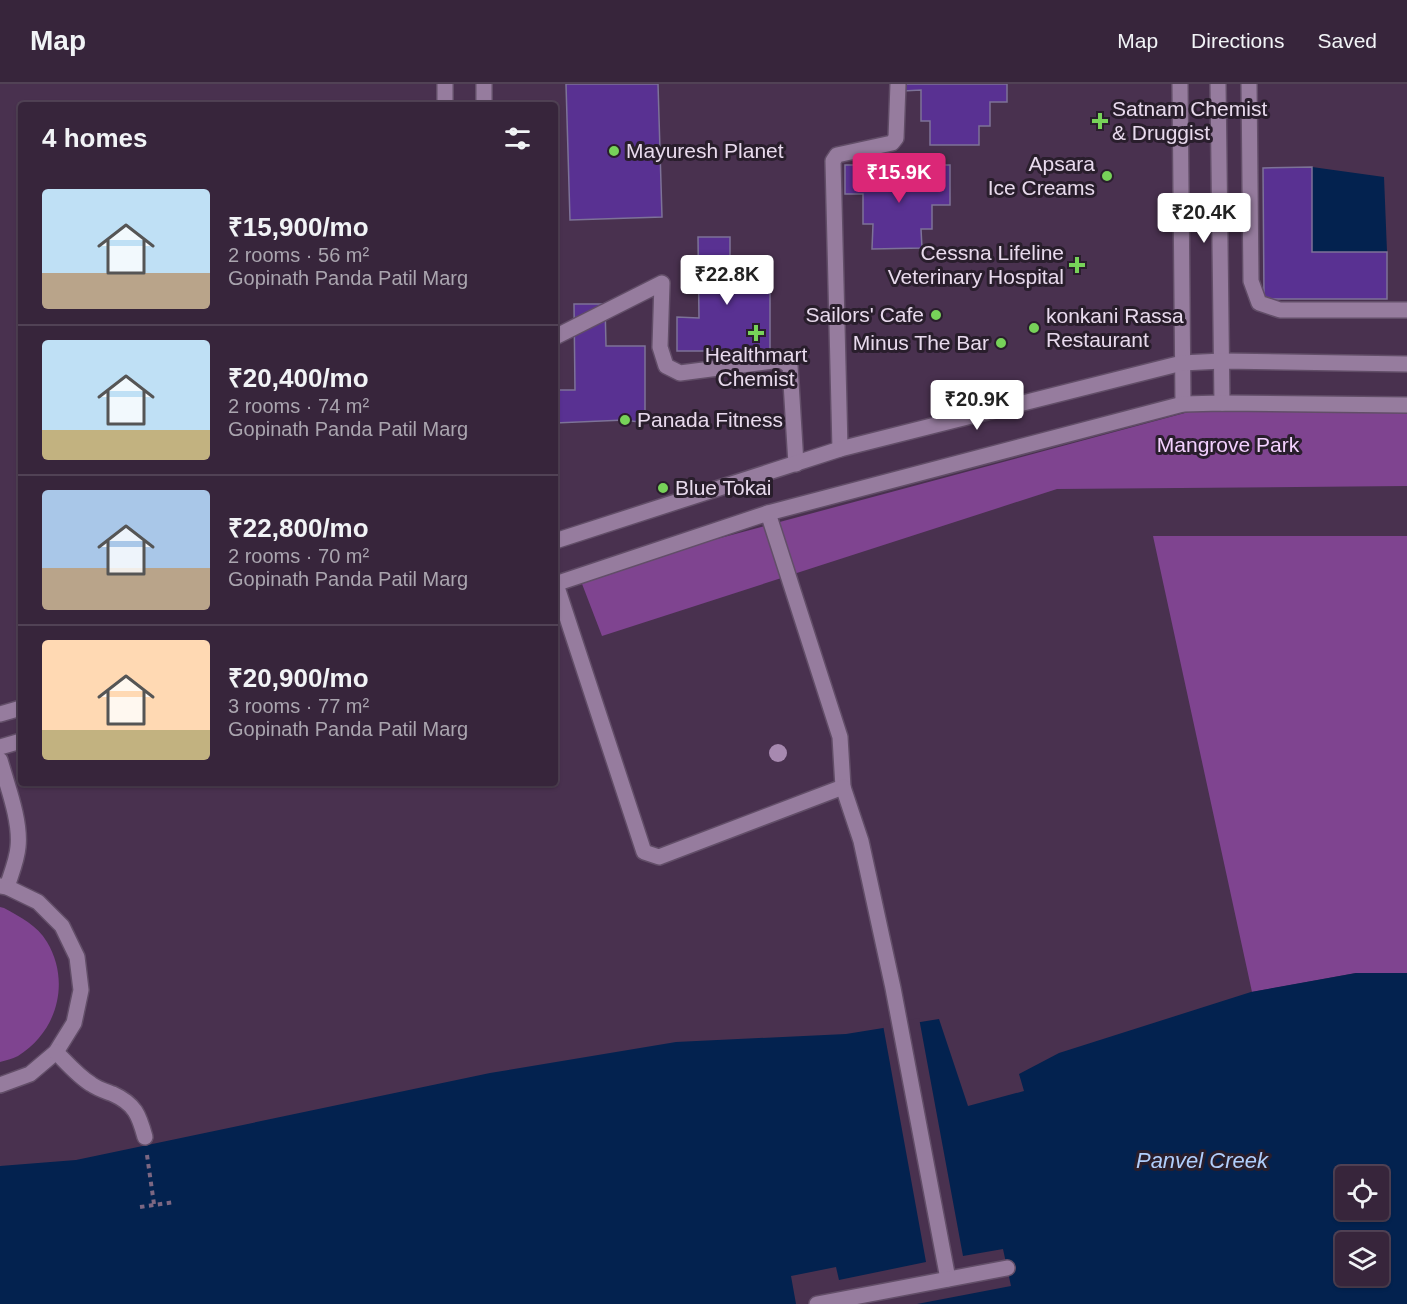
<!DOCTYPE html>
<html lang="en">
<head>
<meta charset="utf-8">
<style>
  :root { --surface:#37253b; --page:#423146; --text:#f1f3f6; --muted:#aaa5af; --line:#514255; --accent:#db2777 }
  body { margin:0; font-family:Helvetica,sans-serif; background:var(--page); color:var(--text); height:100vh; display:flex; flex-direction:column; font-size:22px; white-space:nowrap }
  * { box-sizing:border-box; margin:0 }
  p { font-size:20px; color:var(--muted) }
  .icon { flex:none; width:33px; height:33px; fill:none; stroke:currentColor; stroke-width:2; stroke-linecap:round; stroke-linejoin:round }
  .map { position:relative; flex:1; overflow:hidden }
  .panel { position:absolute; left:18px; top:18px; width:540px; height:684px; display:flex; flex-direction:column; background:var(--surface); border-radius:6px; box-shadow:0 2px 4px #0004,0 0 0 2px var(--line) }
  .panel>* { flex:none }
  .buttons { position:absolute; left:1335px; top:1082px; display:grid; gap:12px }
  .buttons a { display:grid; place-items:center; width:54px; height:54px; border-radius:6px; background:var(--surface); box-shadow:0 2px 4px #0004,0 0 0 2px var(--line); font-size:30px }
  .price { position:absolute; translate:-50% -51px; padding:0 14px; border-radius:6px; background:#fff; color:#222; font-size:20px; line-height:39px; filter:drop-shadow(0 2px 3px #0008) }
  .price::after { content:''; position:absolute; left:50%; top:36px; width:18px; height:14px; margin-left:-9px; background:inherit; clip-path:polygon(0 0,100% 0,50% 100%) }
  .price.active { background:var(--accent); color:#fff }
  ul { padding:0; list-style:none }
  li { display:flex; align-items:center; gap:18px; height:150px; padding:0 24px }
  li+li { border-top:2px solid var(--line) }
  li span { display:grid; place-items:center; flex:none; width:168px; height:120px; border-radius:6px; color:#555 }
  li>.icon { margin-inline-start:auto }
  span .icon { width:72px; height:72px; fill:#fffc; stroke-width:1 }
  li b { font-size:26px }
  h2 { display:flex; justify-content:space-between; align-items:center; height:72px; padding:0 24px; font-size:26px }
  header { display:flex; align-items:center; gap:36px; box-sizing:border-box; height:84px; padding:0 30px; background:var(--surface); border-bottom:2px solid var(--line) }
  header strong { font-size:28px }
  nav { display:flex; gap:33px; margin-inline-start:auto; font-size:21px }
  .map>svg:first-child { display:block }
  .green { fill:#7f4490 }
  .water { fill:#03224f; fill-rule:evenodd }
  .pier { fill:#49314f }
  .building { fill:#593192; stroke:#7d7298; stroke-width:1.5 }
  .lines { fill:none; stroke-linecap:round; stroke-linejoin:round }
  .lane-casing { stroke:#624e68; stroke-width:18 }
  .street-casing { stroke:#624e68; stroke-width:18 }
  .secondary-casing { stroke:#624e68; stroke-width:18 }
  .path { stroke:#7c6782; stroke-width:4; stroke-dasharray:4.5 4.5; stroke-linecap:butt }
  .lane { stroke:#967c9e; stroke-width:15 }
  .street { stroke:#967c9e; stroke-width:15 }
  .secondary { stroke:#967c9e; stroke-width:15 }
  .tree { fill:#a789b0 }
  .poi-dot { fill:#77d259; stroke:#291e2c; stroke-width:2 }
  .labels { text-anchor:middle; stroke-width:6; stroke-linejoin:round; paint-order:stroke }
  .poi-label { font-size:21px; fill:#e8daed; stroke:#291e2c; text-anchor:start }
  .park-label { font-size:21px; fill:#f4d1ff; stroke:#291e2c }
  .water-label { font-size:22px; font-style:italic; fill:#b0cefc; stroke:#291e2c }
</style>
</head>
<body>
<header>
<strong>Map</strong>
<nav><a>Map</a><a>Directions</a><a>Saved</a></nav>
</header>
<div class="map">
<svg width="1407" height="1220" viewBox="0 0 1407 1220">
  <rect width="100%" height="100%" fill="#49314f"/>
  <g class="green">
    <path d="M1407 318V402L1057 405 602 552 579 492 1222 319Z"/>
    <path d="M1153 452H1407V889H1356L1252 908Z"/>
    <path d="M0 823 4 824C20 833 37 841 47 858 71 898 57 948 18 972 12 975 6 976 0 978Z"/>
  </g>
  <g class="water">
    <path d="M1312 83 1384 93 1387 168H1312Z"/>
    <path d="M1356 889H1407V1220H0V1082L76 1076 490 989 676 958 846 950 939 935 968 1022 1024 1007 1019 990 1059 969 1251 908ZM1346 1092H1378V1125H1346ZM1346 1158H1378V1191H1346Z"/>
  </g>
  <path class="pier" d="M919 934 963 1172 1003 1165 1011 1202 917 1220H796L791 1192 836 1183 839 1196 926 1178 883 941Z"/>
  <g class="building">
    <path d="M566 0H658L662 133 570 136Z"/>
    <path d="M903 0H1007V18H990V42H979V61H930V37H921V6L903 7Z"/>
    <path d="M845 81H876V100H918V81H950V121H932V145H921L922 164 872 165 873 140H863V110H845Z"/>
    <path d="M1312 83V168H1387V215H1264L1263 84Z"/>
    <path d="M698 153H730V190H770V267H677V233L699 234Z"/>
    <path d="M574 220H605L606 262H645V339L625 336 555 339V306H575Z"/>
  </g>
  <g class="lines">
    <defs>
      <g id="lane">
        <path d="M1249 0 1251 197 1259 219 1280 226H1407"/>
        <path d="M555 253 662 199 660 263 666 282 680 289 781 276 790 282 796 380"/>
        <path d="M840 365 833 77 837 71 892 59 896 54 898 0"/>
        <path d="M556 500 644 768 659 773 843 703 840 653 768 429"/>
        <path d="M0 676C7 701 21 737 18 763 17 776 11 790 7 803"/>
        <path d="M843 703 861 757 893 904 948 1195"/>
        <path d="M0 802 7 803 38 818 62 842 77 873 81 906 74 939 56 968 30 990 0 1001"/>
        <path d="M56 968C67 979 78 992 91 1000 98 1005 105 1007 113 1010 135 1020 139 1031 145 1053"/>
        <path d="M817 1220 1007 1184"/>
      </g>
      <g id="street">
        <path d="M0 630 21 624"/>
        <path d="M0 663 21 657"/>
      </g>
      <g id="secondary">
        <path d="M445 0V21"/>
        <path d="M484 0V21"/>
        <path d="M1180 0 1183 320"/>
        <path d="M1218 0 1222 319"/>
        <path d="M555 457 840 365 1182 279 1222 277 1407 280"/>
        <path d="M555 500 768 429 1183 320 1222 319 1407 321"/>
      </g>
    </defs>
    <use href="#lane" class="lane-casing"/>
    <use href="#street" class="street-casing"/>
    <use href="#secondary" class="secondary-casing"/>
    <g class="path">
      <path d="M147 1071 154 1120"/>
      <path d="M140 1123 175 1118"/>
    </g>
    <use href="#lane" class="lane"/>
    <use href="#street" class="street"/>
    <use href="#secondary" class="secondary"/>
  </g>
  <circle class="tree" cx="778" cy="669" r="9"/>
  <g class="poi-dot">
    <path d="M1097 28h6v6h6v6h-6v6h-6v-6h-6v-6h6z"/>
    <circle cx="614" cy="67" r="6"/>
    <circle cx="1107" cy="92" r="6"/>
    <path d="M1074 172h6v6h6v6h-6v6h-6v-6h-6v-6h6z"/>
    <circle cx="936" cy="231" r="6"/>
    <circle cx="1034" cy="244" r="6"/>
    <path d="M753 240h6v6h6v6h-6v6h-6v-6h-6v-6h6z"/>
    <circle cx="1001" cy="259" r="6"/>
    <circle cx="625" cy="336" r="6"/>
    <circle cx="663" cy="404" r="6"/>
  </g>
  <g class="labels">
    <g class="poi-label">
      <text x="1112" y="32">Satnam Chemist<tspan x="1112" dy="24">&amp; Druggist</tspan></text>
      <text x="626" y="74">Mayuresh Planet</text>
      <text x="1095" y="87" text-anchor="end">Apsara<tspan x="1095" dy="24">Ice Creams</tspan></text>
      <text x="1064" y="176" text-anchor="end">Cessna Lifeline<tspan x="1064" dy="24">Veterinary Hospital</tspan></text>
      <text x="924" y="238" text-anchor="end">Sailors' Cafe</text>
      <text x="1046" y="239">konkani Rassa<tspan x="1046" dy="24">Restaurant</tspan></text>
      <text x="989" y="266" text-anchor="end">Minus The Bar</text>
      <text x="756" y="278" text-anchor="middle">Healthmart<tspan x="756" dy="24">Chemist</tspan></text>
      <text x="637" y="343">Panada Fitness</text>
      <text x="675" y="411">Blue Tokai</text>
    </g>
    <g class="park-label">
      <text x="1228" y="368">Mangrove Park</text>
    </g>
    <g class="water-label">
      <text x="1202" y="1084">Panvel Creek</text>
    </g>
  </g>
</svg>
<div class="buttons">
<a><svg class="icon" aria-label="locate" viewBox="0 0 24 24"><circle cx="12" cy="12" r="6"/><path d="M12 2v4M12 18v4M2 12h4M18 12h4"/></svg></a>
<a><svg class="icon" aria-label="layers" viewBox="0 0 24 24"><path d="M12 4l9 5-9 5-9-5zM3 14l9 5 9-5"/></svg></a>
</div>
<b class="price active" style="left:899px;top:120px">₹15.9K</b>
<b class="price" style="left:1204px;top:160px">₹20.4K</b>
<b class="price" style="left:727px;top:222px">₹22.8K</b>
<b class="price" style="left:977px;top:347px">₹20.9K</b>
<section class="panel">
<h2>4 homes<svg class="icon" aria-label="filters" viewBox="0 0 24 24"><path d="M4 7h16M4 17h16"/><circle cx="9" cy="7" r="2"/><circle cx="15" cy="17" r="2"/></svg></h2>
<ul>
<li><span style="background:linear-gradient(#bfe0f5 70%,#b9a48a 0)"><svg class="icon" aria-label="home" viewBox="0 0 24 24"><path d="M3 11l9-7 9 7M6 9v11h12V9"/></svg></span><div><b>₹15,900/mo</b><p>2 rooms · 56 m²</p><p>Gopinath Panda Patil Marg</p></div></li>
<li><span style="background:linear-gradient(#bfe0f5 75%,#c2b280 0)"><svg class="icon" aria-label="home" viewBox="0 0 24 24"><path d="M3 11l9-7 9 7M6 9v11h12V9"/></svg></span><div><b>₹20,400/mo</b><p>2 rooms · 74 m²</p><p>Gopinath Panda Patil Marg</p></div></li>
<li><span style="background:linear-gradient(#a9c7e8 65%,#b9a48a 0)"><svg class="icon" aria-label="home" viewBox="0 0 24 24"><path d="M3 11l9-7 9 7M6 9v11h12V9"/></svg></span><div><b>₹22,800/mo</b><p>2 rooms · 70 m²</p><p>Gopinath Panda Patil Marg</p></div></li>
<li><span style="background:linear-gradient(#ffd9b3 75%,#c2b280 0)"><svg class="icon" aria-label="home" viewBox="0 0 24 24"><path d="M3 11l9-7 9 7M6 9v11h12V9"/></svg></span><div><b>₹20,900/mo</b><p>3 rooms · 77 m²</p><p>Gopinath Panda Patil Marg</p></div></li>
</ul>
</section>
</div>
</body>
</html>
